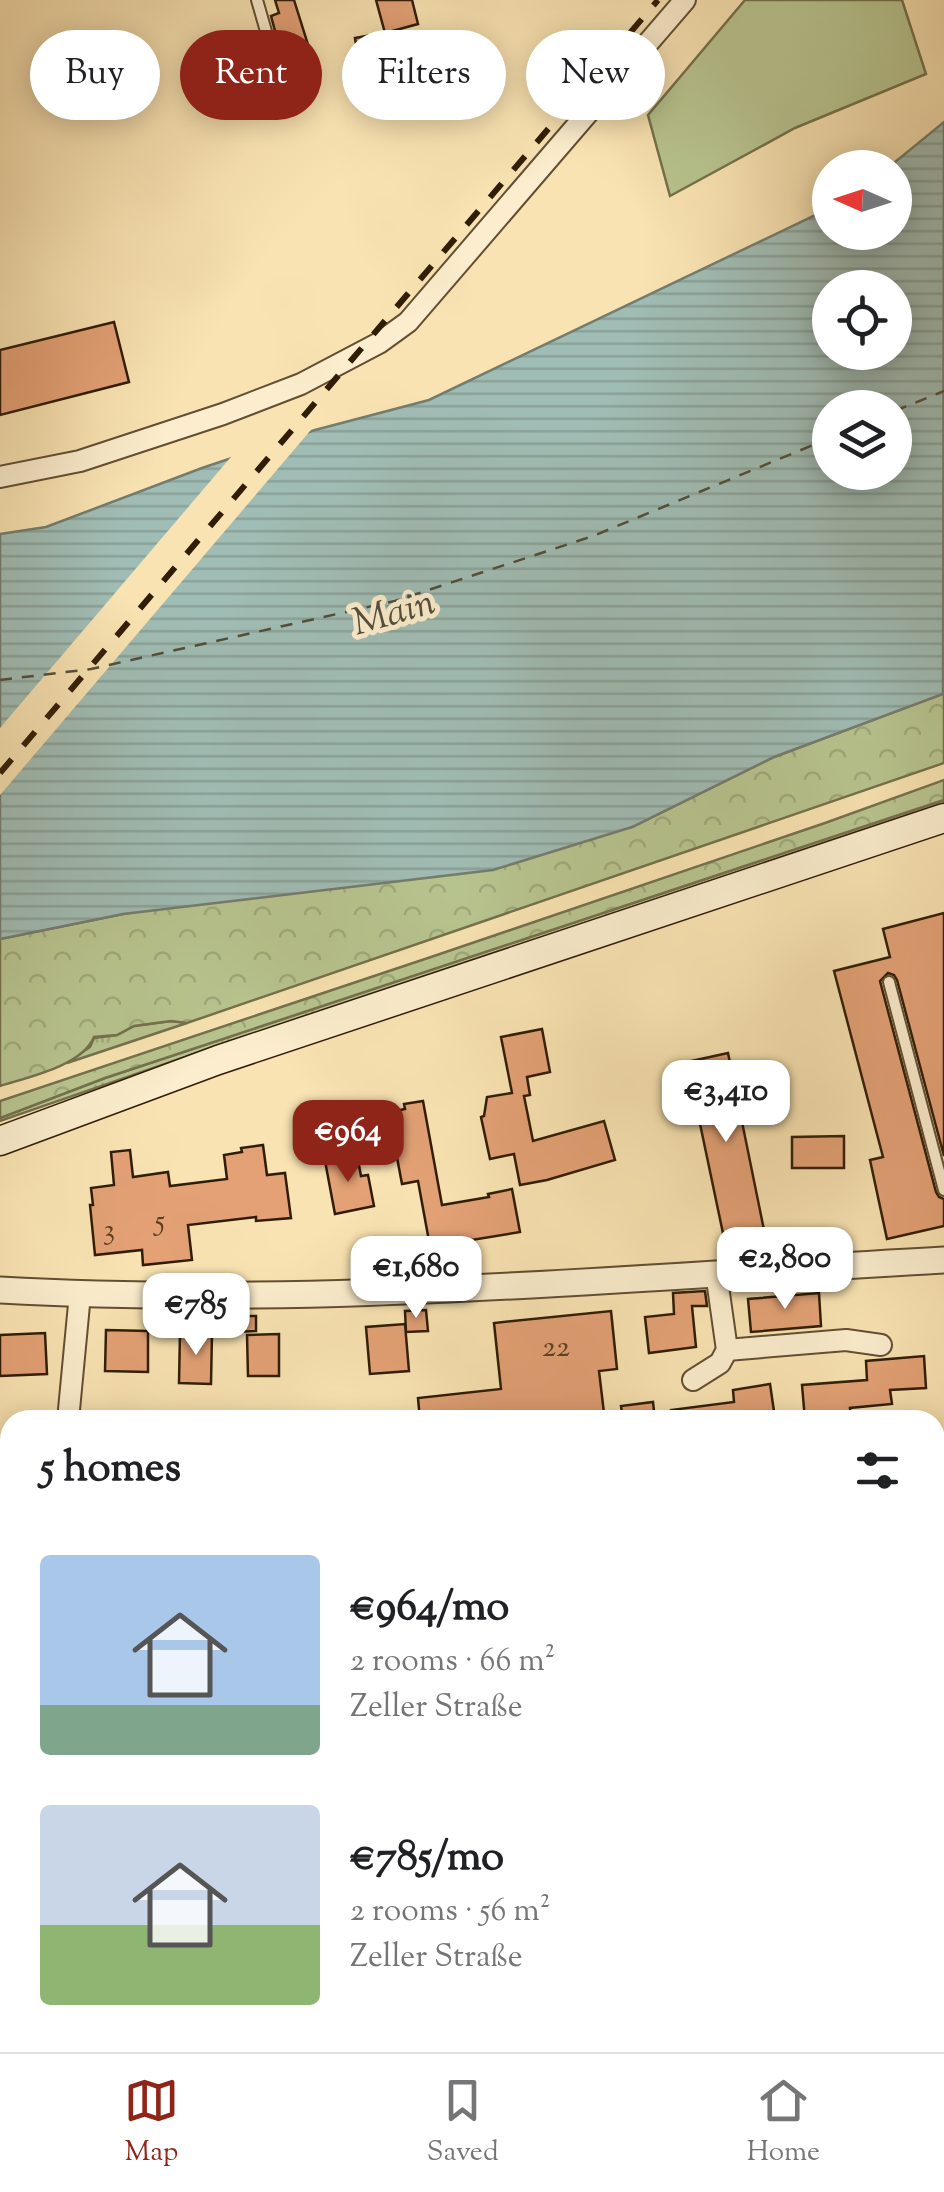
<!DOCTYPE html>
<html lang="en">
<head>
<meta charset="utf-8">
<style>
  :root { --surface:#fff; --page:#f6f6f6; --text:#202124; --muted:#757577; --line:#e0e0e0; --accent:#8f2418 }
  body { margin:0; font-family:"Sorts Mill Goudy",serif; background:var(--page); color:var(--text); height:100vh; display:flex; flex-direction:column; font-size:38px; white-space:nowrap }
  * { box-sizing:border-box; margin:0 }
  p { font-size:32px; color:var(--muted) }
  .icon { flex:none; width:55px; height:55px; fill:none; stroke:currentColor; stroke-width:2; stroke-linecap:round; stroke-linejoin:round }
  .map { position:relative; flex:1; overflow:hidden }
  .details { position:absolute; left:0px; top:1410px; width:945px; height:642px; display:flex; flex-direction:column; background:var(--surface); border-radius:30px 30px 0 0; box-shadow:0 5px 25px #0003 }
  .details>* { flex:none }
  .banner { position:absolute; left:30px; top:30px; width:885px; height:90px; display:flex; gap:20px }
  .needle { width:65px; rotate:273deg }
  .fabs { position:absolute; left:812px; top:150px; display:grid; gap:20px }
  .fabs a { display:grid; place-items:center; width:100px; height:100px; border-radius:50%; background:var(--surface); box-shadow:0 5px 25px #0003; font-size:50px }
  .price { position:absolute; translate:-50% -85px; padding:0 22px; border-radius:20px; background:#fff; color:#222; font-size:32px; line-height:65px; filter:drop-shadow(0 2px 5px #0008) }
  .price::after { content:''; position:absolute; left:50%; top:60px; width:30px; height:22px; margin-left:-15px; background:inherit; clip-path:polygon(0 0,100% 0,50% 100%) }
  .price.current { background:var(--accent); color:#fff }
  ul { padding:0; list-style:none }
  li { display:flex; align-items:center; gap:30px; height:250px; padding:0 40px }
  li span { display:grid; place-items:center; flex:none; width:280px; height:200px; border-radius:10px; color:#555 }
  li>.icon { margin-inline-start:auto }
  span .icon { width:120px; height:120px; fill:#fffc; stroke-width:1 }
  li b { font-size:42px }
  h2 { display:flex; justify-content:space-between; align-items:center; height:120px; padding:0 40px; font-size:42px }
  .pill { padding:0 35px; border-radius:45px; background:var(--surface); box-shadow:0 5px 25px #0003; font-size:35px; line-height:90px }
  .pill.current { background:var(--accent); color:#fff }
  .tab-bar { display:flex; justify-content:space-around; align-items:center; height:140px; border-top:2px solid var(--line); background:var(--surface); font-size:28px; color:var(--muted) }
  .tab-bar a { display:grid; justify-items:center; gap:5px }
  .tab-bar .current { color:var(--accent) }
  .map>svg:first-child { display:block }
  .grass { fill:url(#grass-tufts); stroke:#74714c; stroke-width:2.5 }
  .forest { fill:url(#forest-crowns); stroke:#74714c; stroke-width:2.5 }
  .garden { fill:#b8c590; stroke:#74714c; stroke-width:2.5 }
  .water { fill:url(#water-rules); stroke:#737d6f; stroke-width:2.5; fill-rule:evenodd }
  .pier { fill:#f9e3b2 }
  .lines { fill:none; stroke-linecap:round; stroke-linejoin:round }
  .ferry { stroke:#524d3b; stroke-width:2.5; stroke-dasharray:12 10; stroke-linecap:butt }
  .building { fill:#e3a175; stroke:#301d07; stroke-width:2.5 }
  .service-casing { stroke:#624e32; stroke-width:14 }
  .minor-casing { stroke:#624e32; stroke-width:24 }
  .tertiary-casing { stroke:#624e32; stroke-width:29 }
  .secondary-casing { stroke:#301d07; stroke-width:31 }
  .service { stroke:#fbedcd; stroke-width:10 }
  .minor { stroke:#fbedcd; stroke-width:20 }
  .tertiary { stroke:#fbedcd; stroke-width:25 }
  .secondary { stroke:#fbedcd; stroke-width:28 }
  .rail { stroke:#301d07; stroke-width:6; stroke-dasharray:18 18; stroke-linecap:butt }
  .labels { text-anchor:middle; stroke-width:10; stroke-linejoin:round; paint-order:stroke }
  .number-label { font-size:30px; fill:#5d3e22 }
  .water-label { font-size:38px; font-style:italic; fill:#524d3b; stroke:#fbedcd }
</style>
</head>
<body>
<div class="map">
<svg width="944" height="2052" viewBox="0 0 944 2052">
  <defs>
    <pattern id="grass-tufts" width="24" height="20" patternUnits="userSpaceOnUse" patternTransform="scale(2.5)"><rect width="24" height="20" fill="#b8c590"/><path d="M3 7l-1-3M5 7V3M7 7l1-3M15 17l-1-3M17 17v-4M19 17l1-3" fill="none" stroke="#9ea97b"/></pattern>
    <pattern id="forest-crowns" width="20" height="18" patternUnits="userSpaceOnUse" patternTransform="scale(2.5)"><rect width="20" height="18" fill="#b8c590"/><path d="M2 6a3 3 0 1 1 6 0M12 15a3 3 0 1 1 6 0" fill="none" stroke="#9ea97b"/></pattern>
    <pattern id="water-rules" width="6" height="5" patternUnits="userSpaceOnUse" patternTransform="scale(2.5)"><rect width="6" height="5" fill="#a0bdb5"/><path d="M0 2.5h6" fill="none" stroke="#8aa29a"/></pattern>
  </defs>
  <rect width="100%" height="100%" fill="#f9e3b2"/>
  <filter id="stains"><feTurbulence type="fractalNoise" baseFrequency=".002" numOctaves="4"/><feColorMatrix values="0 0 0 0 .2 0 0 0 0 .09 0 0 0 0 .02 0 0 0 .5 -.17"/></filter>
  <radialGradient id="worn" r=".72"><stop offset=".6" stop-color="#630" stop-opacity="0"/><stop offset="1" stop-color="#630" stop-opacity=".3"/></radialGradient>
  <g class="grass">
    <path d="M944 800V805L217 1046 0 1121V1118L105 1078Z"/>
    <path d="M171 1021 187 1023 67 1063 90 1047 94 1038 117 1035 134 1026Z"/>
  </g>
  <g class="forest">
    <path d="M944 693V763L187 1023 171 1021 134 1026 117 1035 94 1037C82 1066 28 1077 0 1086V939L123 914 632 827 774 757Z"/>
    <path d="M944 780V800L105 1078 0 1118V1101L431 957 825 823Z"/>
    <path d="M944 1834V1994L935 1996V1836Z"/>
    <path d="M425 2042H809V2052H408Z"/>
  </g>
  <path class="garden" d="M745 0H902L926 74 795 128 670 196 648 115Z"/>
  <path class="water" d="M944 122 943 694 774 757 632 827 493 870 123 914 0 939V534L46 527 202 468 315 430 429 400 830 208V232H895V168L889 167ZM830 288H895V352H830ZM830 408H895V472H830Z"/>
  <path class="pier" d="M316 424 0 795V728L236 451Z"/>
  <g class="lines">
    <g class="ferry">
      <path d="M895 411 944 391"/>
      <path d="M0 680 91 669 395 601 593 536 830 438"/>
    </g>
  </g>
  <g class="building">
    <path d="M275 0H294L314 64 284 74V64L271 16 279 13Z"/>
    <path d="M376 0H412L418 24 385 33Z"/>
    <path d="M377 34 381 59 359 63 355 38Z"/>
    <path d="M114 322 129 382 0 415V350Z"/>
    <path d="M944 913V1156L897 980 894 975 888 973 880 981 936 1192 939 1197 944 1199V1226L887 1239 870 1160 883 1157 834 971 890 957 883 929Z"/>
    <path d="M542 1029 550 1072 527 1077 530 1095 524 1096 533 1141 604 1121 615 1160 547 1180 520 1185 514 1154 490 1159 481 1117 484 1116 487 1097 512 1093 501 1037Z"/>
    <path d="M728 1053 764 1230 724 1238 687 1062Z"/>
    <path d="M423 1101 442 1205 489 1197 488 1194 512 1189 520 1232 453 1243 454 1248 431 1252 418 1181 402 1184 395 1147 401 1146 395 1111 405 1109 404 1104Z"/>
    <path d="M844 1136V1168H792V1137Z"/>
    <path d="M263 1145 267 1175 285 1173 291 1218 256 1221V1217L188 1225 192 1260 143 1265 142 1250 95 1255 90 1205H93L91 1188 114 1185 111 1152 130 1150 133 1177 168 1172 170 1186 227 1179 224 1155 242 1152 241 1148Z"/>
    <path d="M357 1155 361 1176 368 1175 374 1206 335 1214 325 1161Z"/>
    <path d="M705 1291 707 1306H692L696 1347 649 1353 645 1317 674 1314 673 1293Z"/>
    <path d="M819 1293 821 1326 751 1332 748 1299Z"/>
    <path d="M426 1310 428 1331 406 1332 405 1311Z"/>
    <path d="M611 1311 617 1369 599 1371 604 1413 540 1420H420L418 1398 501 1389 494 1323Z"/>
    <path d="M235 1316H256V1331L236 1332Z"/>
    <path d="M405 1324 409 1371 370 1374 366 1327Z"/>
    <path d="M106 1330 148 1331V1372L105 1371Z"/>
    <path d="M180 1332 212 1333 211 1384 179 1383Z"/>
    <path d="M45 1333 47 1374 0 1376V1335Z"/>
    <path d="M279 1334V1376H248L247 1335Z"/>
    <path d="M924 1356 926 1388 890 1390 892 1404 850 1408 851 1420H805L802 1385 867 1380 866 1361Z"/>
    <path d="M770 1384 775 1418 671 1420V1410L734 1402 733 1390Z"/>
    <path d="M653 1402 655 1420H623L621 1406Z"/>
  </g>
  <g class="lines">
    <defs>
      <g id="service">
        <path d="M257 0 276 66"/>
        <path d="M889 982 944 1190"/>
      </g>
      <g id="minor">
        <path d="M0 477 80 461 223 414 301 384 379 343 408 322 685 0"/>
        <path d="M727 1350 846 1340 881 1345"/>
        <path d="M693 1380 720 1363 727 1350 716 1272"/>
        <path d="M68 1420 80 1294"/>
        <path d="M935 1503H944"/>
      </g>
      <path id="tertiary" d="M0 1290C315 1308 630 1277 944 1260"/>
      <path id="secondary" d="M0 1141 218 1060 944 818"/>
    </defs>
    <use href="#service" class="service-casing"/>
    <use href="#minor" class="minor-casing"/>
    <use href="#tertiary" class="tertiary-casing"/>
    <use href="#secondary" class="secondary-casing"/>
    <use href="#service" class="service"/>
    <use href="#minor" class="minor"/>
    <use href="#tertiary" class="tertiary"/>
    <use href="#secondary" class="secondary"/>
    <path class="rail" d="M0 773 658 0"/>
  </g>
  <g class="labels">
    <g class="number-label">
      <text x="160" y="1230">5</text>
      <text x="109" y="1239">3</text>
      <text x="556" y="1356">22</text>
    </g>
    <g class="water-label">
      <text transform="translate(393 611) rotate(-16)" y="13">Main</text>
    </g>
  </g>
  <rect width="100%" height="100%" filter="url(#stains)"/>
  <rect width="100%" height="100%" fill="url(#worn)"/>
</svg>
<div class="fabs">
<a><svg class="needle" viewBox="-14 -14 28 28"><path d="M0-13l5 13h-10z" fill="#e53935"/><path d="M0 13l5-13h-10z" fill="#757577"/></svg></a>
<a><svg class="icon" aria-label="locate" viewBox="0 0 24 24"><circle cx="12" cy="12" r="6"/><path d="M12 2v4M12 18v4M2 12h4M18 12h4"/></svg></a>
<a><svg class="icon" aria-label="layers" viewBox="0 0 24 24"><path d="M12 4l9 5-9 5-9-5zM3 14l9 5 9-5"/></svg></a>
</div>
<b class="price" style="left:726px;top:1145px">€3,410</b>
<b class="price current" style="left:348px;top:1185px">€964</b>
<b class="price" style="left:785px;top:1312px">€2,800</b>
<b class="price" style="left:416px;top:1321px">€1,680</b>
<b class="price" style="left:196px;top:1358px">€785</b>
<div class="banner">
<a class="pill">Buy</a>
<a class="pill current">Rent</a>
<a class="pill">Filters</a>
<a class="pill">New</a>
</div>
<section class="details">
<h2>5 homes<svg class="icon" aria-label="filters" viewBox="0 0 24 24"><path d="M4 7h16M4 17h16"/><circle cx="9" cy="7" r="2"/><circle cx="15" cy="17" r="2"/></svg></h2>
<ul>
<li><span style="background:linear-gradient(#a9c7e8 75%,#7fa58c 0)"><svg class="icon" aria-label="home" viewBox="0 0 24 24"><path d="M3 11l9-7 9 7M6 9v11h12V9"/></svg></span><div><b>€964/mo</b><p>2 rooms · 66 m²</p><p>Zeller Straße</p></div></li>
<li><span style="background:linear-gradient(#c9d6e8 60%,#8fb573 0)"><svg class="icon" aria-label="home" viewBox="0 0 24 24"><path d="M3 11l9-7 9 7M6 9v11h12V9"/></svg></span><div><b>€785/mo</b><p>2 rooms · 56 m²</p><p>Zeller Straße</p></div></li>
</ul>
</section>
</div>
<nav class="tab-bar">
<a class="current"><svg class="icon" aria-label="map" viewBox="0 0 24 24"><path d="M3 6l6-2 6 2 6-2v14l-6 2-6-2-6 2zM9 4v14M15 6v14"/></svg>Map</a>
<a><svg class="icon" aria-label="saved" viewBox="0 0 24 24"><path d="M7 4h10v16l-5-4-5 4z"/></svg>Saved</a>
<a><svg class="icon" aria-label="home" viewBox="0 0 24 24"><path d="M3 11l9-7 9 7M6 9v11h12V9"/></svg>Home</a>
</nav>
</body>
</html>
